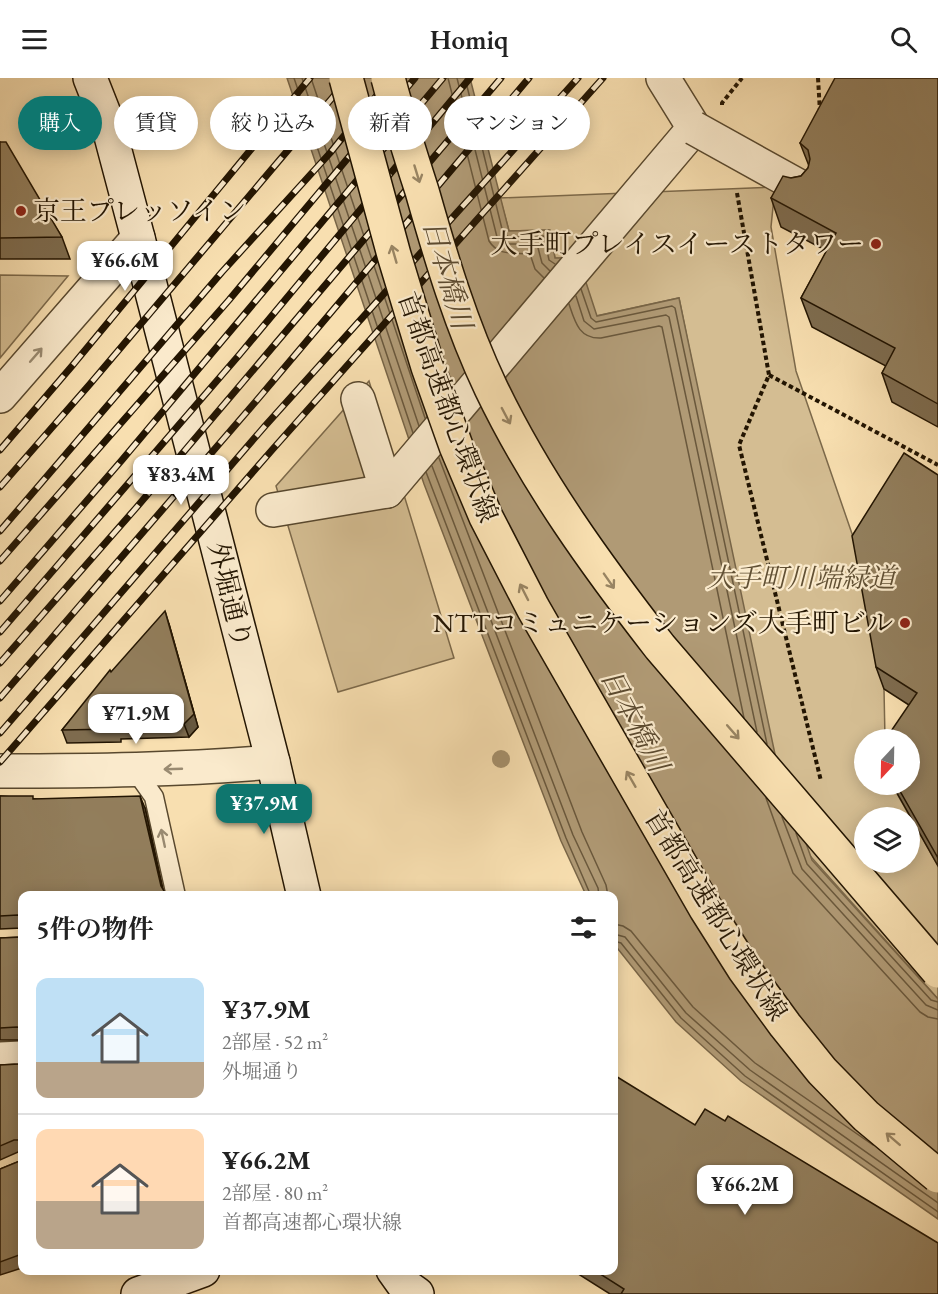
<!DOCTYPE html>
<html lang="ja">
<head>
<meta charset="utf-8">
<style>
  :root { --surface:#fff; --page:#f2f2f2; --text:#222; --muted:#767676; --line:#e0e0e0; --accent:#0f766e }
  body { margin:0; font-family:"EB Garamond","Noto Serif JP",serif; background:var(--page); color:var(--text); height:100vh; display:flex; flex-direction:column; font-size:22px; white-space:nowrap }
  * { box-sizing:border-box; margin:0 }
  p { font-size:20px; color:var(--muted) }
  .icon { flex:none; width:33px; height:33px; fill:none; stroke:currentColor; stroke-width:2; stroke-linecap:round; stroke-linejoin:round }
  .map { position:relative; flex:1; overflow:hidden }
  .details { position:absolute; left:18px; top:813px; width:600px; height:384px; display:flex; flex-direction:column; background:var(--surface); border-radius:12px; box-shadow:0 3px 15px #0003 }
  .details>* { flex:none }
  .hud { position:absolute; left:18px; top:18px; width:600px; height:54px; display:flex; gap:12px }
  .needle { width:39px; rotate:202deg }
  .buttons { position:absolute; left:854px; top:651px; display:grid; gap:12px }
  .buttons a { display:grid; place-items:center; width:66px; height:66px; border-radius:50%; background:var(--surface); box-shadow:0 3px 15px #0003; font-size:30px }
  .price { position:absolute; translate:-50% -51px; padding:0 14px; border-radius:12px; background:#fff; color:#222; font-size:20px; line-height:39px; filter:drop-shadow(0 2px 3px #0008) }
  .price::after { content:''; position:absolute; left:50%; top:36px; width:18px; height:14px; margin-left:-9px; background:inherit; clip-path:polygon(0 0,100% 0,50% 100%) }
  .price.current { background:var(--accent); color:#fff }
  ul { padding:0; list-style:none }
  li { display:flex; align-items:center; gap:18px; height:150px; padding:0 18px }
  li+li { border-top:2px solid var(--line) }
  li span { display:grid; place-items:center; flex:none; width:168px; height:120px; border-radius:12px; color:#555 }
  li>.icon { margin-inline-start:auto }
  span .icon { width:72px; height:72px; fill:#fffc; stroke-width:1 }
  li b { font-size:26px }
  h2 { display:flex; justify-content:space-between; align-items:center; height:72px; padding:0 18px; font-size:26px }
  .tag { padding:0 21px; border-radius:27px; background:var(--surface); box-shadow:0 3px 15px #0003; font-size:21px; line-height:54px }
  .tag.current { background:var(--accent); color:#fff }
  header { display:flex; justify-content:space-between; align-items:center; height:78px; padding:0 18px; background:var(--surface); font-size:27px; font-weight:600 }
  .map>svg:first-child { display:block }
  .green { fill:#d4bd92; stroke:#7c694a; stroke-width:1.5; fill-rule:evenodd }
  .water { fill:#b09a75; stroke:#786547; stroke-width:1.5 }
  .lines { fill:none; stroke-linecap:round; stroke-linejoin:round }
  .shore { stroke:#6a583c; stroke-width:1.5 }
  .lane-casing { stroke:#58482e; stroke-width:21 }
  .street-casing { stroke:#58482e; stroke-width:36 }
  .secondary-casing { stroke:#231502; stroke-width:36 }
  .path { stroke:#231502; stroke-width:4; stroke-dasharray:4.5 3; stroke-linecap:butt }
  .lane { stroke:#faeacc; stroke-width:18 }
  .street { stroke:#faeacc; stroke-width:33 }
  .secondary { stroke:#faeacc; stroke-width:33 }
  .rail-casing { stroke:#231502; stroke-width:7 }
  .rail { stroke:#faeacc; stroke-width:4.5; stroke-dasharray:14; stroke-linecap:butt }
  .street-bridge-casing { stroke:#58482e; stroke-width:36; stroke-linecap:butt }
  .highway-bridge-casing { stroke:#231502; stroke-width:36; stroke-linecap:butt }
  .street-bridge { stroke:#faeacc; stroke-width:33 }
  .highway-bridge { stroke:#f8dfb0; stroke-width:33 }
  .tree { fill:#a5906c }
  .wall { fill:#7e6c4f; stroke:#231502; stroke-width:1.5 }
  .shaded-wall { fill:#665840; stroke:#231502; stroke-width:1.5 }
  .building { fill:#927e5c; stroke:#231502; stroke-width:1.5 }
  .oneway { stroke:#988462 }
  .oneway2 { stroke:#998a71 }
  .poi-dot { fill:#8f2418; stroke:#faeacc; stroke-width:2 }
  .labels { text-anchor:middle; stroke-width:4.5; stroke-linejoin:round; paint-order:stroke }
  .poi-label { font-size:27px; fill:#231502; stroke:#faeacc; text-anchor:end }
  .street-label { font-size:27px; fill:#231502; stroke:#faeacc }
  .park-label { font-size:27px; font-style:italic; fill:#615034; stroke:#faeacc }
  .water-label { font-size:28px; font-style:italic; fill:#5b4a30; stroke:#faeacc }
</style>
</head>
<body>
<header><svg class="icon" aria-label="menu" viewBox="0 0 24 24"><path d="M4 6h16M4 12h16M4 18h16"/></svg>Homiq<svg class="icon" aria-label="search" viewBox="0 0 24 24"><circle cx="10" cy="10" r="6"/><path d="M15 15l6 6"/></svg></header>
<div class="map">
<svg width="938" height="1216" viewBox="0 0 938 1216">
  <rect width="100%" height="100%" fill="#f8dfb0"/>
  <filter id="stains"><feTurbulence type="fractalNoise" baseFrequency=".00333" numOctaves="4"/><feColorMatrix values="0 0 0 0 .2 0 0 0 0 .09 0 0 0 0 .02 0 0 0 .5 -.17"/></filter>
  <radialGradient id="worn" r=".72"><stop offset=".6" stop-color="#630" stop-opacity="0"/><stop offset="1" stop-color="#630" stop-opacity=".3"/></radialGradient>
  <g class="green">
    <path d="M775 109 771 149 796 293 860 479 884 611 885 661 864 662V706L892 707 938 788V921L786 751 679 220 596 238 578 181 555 180 549 152 509 153 500 120ZM864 740H909V784H864Z"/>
    <path d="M0 197 68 198 0 280Z"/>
    <path d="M369 303 454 580 338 614 276 408Z"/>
  </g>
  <path class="water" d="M287 0H470L509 153 550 152 555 180H578L597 238 679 220 776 681 812 782 938 921V1141L741 1003 676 944 614 866V818L586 817 561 763 424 406Z"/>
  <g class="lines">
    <g class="shore">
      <path d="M294 0 413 355"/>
      <path d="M302 0 419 348"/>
      <path d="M311 0 425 340"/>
      <path d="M448 0 489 163C499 179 514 174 530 176L535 191 544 200"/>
      <path d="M457 0 497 159 507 166H537L542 185 550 193"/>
      <path d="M465 0 503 155 509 159 544 158 549 182 555 186"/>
      <path d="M581 211 591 240 596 244 672 228 675 230 767 666"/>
      <path d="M576 218 584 243 594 251 666 237 669 239 757 654"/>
      <path d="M569 226C575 244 579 261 601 260L659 248 662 249 744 640"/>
      <path d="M439 380 582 754 606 807 608 818"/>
      <path d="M432 388 573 757 598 810 599 818"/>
      <path d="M426 394 566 760 591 818"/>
      <path d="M766 720 793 795 920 934 928 939 938 941"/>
      <path d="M782 739 802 791 926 927 938 932"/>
      <path d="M796 755 807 786 931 922 938 924"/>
      <path d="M614 846 623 848 631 853 693 929 755 985 873 1067"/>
      <path d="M614 856 625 859 686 935 750 992 938 1125"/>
      <path d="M614 863 621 865 681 940 745 998 938 1134"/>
    </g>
    <defs>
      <path id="lane" d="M135 692 154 719 176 818"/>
      <g id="street">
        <path d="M0 318 138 160"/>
        <path d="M358 321 387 413"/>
        <path d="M273 432 387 413 694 50 663 0"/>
        <path d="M0 693C91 693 182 692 273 684"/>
        <path d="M0 981 22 980"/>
      </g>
      <g id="secondary">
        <path d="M90 0 107 43 138 160 273 684 304 818"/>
        <path d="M393 1192 403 1206 417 1216"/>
        <path d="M138 1216 203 1192"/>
      </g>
    </defs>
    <use href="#lane" class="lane-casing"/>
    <use href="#street" class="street-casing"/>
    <use href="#secondary" class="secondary-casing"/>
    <g class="path">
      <path d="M818 0 820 34"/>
      <path d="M722 27V25L742 0"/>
      <path d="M737 115 769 297 739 367 821 703"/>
      <path d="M769 297 938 387"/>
    </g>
    <use href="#lane" class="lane"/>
    <use href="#street" class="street"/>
    <use href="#secondary" class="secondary"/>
    <defs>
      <g id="rail">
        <path d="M0 372 72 288 310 0"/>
        <path d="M0 409 90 306 349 0"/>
        <path d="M0 453 222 194 330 75 391 0"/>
        <path d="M0 483 229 222 415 0"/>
        <path d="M0 523 122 382 443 0"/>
        <path d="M0 554 240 276 470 0"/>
        <path d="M0 585 136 430 501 0"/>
        <path d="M0 620 257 322 529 0"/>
        <path d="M0 655 265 348 578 0"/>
        <path d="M0 684 272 372 603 0"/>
      </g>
    </defs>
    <use href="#rail" class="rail-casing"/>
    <use href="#rail" class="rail"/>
    <defs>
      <path id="street-bridge" d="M694 50 802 110"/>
      <g id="highway-bridge">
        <path d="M346 0 394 177 428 289 456 368 486 439 533 530 706 831 744 891 785 947 822 993 866 1038 938 1098"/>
        <path d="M388 0C398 38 410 76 422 113 441 180 461 247 491 310 536 404 597 488 660 569L938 893"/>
      </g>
    </defs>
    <use href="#street-bridge" class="street-bridge-casing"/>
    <use href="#highway-bridge" class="highway-bridge-casing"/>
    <use href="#street-bridge" class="street-bridge"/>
    <use href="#highway-bridge" class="highway-bridge"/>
  </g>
  <circle class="tree" cx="501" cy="681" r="9"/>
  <g class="wall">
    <path d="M938 0V349L892 324 882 295 886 288 812 249 801 220 827 173 781 149 771 120 791 100 801 98 808 90 809 88 800 65Z"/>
    <path d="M0 64 62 159 70 181H0Z"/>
    <path d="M938 397V788L892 706H909V627L884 611 876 589Z"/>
    <path d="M169 546 198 649 189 659 121 661V664L67 665 62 652 111 594Z"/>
    <path d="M0 718 145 730 163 811 22 818V850L0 851Z"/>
    <path d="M22 859V962H0V860Z"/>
    <path d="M22 985V1074H18L0 1082V987L19 986Z"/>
    <path d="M22 1082V1190L0 1197V1091Z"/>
    <path d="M572 1192H614L938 1216H610Z"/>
  </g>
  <g class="shaded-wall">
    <path d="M165 533 169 546 198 649 189 659 184 646Z"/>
    <path d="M140 718 145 730 164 818 161 808Z"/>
  </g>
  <g class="building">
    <path d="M835 0H938V326L882 295 895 270 801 220 836 155 771 120 783 98 791 100 801 98 808 90 810 81 808 72 800 65Z"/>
    <path d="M0 64H6L62 159 0 160Z"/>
    <path d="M904 375 938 397V780L896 706H909V662H885L917 615 876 589 852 458Z"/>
    <path d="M165 533 194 636 184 646 116 648V651L62 652 110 592 111 594Z"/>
    <path d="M0 718H33V721L140 718 161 808 167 818H22V839L18 837 0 838Z"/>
    <path d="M22 859V950L17 949 0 950V860Z"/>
    <path d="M22 985V1064L20 1062H14L0 1068V987L19 986Z"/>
    <path d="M614 997 695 1047 705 1031 725 1043 728 1038 938 1165V1216H621L624 1211 594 1192H614Z"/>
    <path d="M22 1082V1176L0 1184V1091Z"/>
  </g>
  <defs><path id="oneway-shaft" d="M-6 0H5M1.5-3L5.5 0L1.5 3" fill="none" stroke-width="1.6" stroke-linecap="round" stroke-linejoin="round" transform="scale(1.5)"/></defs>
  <g class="oneway">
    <use href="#oneway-shaft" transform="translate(417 96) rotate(73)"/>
    <use href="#oneway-shaft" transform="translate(394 176) rotate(-106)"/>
    <use href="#oneway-shaft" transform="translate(506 338) rotate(62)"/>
    <use href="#oneway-shaft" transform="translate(609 503) rotate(55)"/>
    <use href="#oneway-shaft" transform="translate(524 514) rotate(-117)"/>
    <use href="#oneway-shaft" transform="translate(733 654) rotate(49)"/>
    <use href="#oneway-shaft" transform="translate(631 701) rotate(-120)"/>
    <use href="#oneway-shaft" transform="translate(893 1061) rotate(-139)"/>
  </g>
  <g class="oneway2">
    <use href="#oneway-shaft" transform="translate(36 277) rotate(-49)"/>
    <use href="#oneway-shaft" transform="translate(173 691) rotate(178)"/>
    <use href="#oneway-shaft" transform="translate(163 760) rotate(-102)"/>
  </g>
  <g class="poi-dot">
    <circle cx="21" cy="133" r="6"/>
    <circle cx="876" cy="166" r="6"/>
    <circle cx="905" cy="545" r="6"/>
  </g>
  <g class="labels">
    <g class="poi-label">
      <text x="33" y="142" text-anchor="start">京王プレッソイン</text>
      <text x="864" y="175">大手町プレイスイーストタワー</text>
      <text x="893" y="554">NTTコミュニケーションズ大手町ビル</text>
    </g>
    <g class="street-label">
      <text transform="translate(448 329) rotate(70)" y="9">首都高速都心環状線</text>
      <text transform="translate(230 517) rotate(76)" y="9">外堀通り</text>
      <text transform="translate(716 837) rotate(58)" y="9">首都高速都心環状線</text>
    </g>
    <g class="park-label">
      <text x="801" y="509">大手町川端緑道</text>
    </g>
    <g class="water-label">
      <text transform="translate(448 196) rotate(74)" y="10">日本橋川</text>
      <text transform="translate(635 642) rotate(62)" y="10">日本橋川</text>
    </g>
  </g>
  <rect width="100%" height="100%" filter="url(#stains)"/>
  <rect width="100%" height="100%" fill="url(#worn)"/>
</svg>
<div class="buttons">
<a><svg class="needle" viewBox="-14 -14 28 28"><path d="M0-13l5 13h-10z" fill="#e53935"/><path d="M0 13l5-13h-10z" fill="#767676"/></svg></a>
<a><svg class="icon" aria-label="layers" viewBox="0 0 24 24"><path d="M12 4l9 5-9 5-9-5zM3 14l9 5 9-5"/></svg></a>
</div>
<b class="price" style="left:125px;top:214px">¥66.6M</b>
<b class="price" style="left:181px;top:428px">¥83.4M</b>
<b class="price" style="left:136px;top:667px">¥71.9M</b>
<b class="price current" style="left:264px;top:757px">¥37.9M</b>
<b class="price" style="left:745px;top:1138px">¥66.2M</b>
<div class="hud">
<a class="tag current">購入</a>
<a class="tag">賃貸</a>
<a class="tag">絞り込み</a>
<a class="tag">新着</a>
<a class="tag">マンション</a>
</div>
<section class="details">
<h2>5件の物件<svg class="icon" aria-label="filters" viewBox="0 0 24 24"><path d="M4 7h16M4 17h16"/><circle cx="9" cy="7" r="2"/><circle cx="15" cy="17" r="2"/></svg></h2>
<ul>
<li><span style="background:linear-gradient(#bfe0f5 70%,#b9a48a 0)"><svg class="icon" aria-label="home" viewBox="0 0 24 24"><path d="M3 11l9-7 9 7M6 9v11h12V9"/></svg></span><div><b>¥37.9M</b><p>2部屋 · 52 m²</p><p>外堀通り</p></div></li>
<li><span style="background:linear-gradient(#ffd9b3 60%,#b9a48a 0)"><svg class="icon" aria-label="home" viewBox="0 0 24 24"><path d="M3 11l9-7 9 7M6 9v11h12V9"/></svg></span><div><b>¥66.2M</b><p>2部屋 · 80 m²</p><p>首都高速都心環状線</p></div></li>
</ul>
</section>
</div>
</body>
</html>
